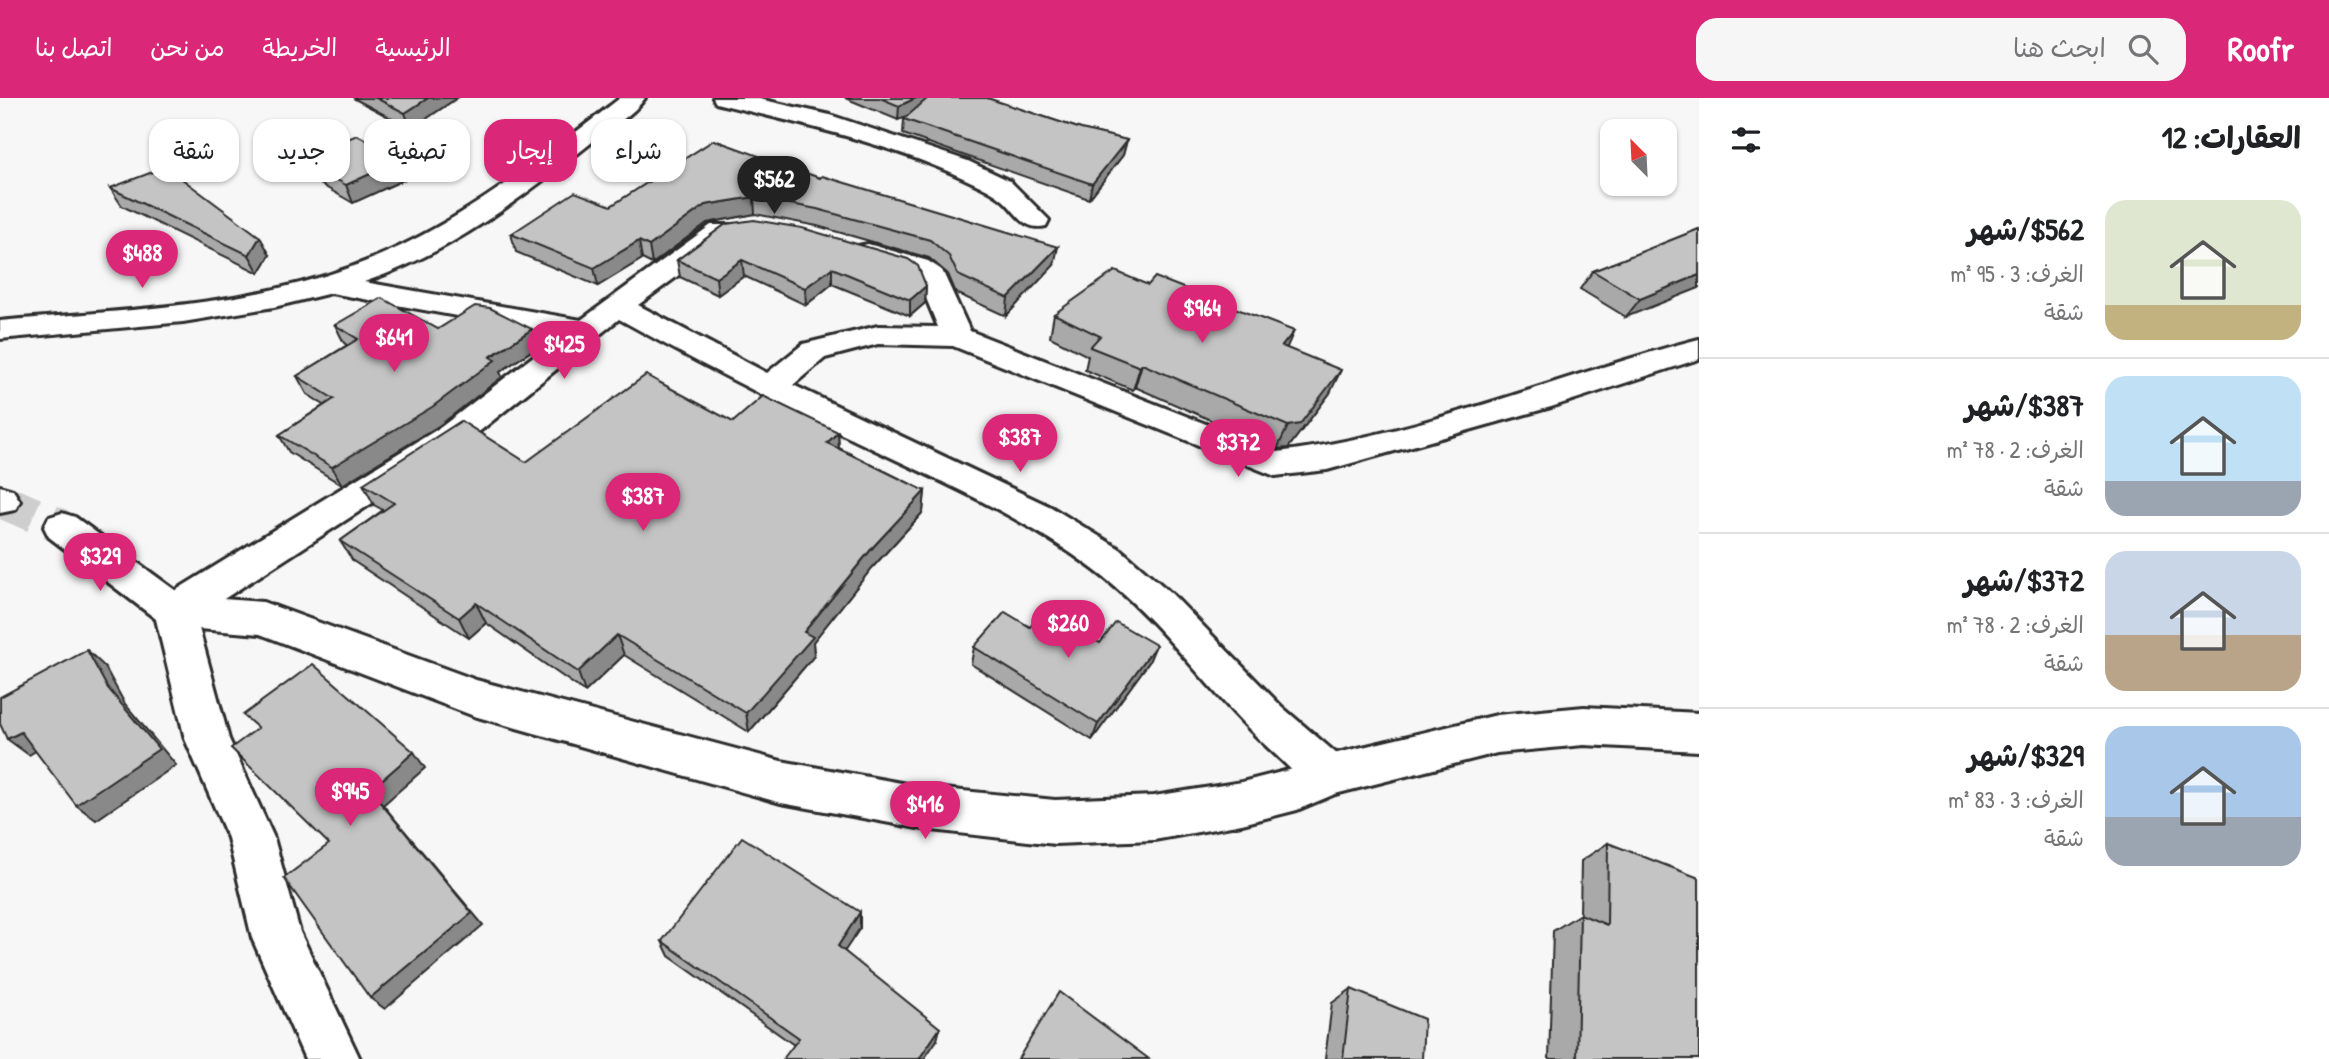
<!DOCTYPE html>
<html lang="ar">
<head>
<meta charset="utf-8">
<style>
  :root { --surface:#fff; --page:#f6f6f6; --text:#202124; --muted:#757577; --line:#e0e0e0; --accent:#db2777 }
  body { margin:0; font-family:"Patrick Hand","Playpen Sans Arabic",sans-serif; background:var(--page); color:var(--text); direction:rtl; height:100vh; display:flex; flex-direction:column; font-size:26px; white-space:nowrap }
  * { box-sizing:border-box; margin:0 }
  p { font-size:23px; color:var(--muted) }
  .icon { flex:none; width:38px; height:38px; fill:none; stroke:currentColor; stroke-width:2; stroke-linecap:round; stroke-linejoin:round }
  .map { position:relative; flex:1; overflow:hidden; direction:ltr }
  .details { display:flex; flex-direction:column; background:var(--surface); width:630px }
  .details>* { flex:none }
  .top-card { position:absolute; left:21px; top:21px; width:665px; height:63px; direction:rtl; display:flex; gap:14px }
  .needle { width:46px; rotate:336deg }
  .tools { position:absolute; left:1600px; top:21px; display:grid; gap:14px }
  .tools a { display:grid; place-items:center; width:77px; height:77px; border-radius:14px; background:var(--surface); box-shadow:0 2px 5px #0004; font-size:35px }
  .price { position:absolute; translate:-50% -60px; padding:0 16px; border-radius:24px; background:var(--accent); color:#fff; font-size:23px; line-height:46px; filter:drop-shadow(0 2px 4px #0008) }
  .price::after { content:''; position:absolute; left:50%; top:42px; width:21px; height:16px; margin-left:-10px; background:inherit; clip-path:polygon(0 0,100% 0,50% 100%) }
  .price.on { background:#222; color:#fff }
  ul { padding:0; list-style:none }
  li { display:flex; align-items:center; gap:21px; height:175px; padding:0 28px }
  li+li { border-top:2px solid var(--line) }
  li span { display:grid; place-items:center; flex:none; width:196px; height:140px; border-radius:21px; color:#555 }
  li>.icon { margin-inline-start:auto }
  span .icon { width:84px; height:84px; fill:#fffc; stroke-width:1 }
  li b { font-size:30px }
  h2 { display:flex; justify-content:space-between; align-items:center; height:84px; padding:0 28px; font-size:30px }
  .chip { padding:0 24px; border-radius:21px; background:var(--surface); box-shadow:0 2px 5px #0004; font-size:24px; line-height:63px }
  .chip.on { background:var(--accent); color:#fff }
  header { display:flex; align-items:center; gap:42px; box-sizing:border-box; height:98px; padding:0 35px; background:var(--accent); color:#fff }
  header strong { font-size:33px }
  nav { display:flex; gap:38px; margin-inline-start:auto; font-size:24px }
  .search { width:490px; height:63px; background:var(--page); display:flex; align-items:center; gap:18px; box-sizing:border-box; padding:0 24px; border-radius:21px; color:var(--muted); font-size:26px }
  main { display:flex; flex:1; min-height:0 }
  .map>svg:first-child { display:block }
  .lines { fill:none; stroke-linecap:round; stroke-linejoin:round }
  .tertiary-tunnel { stroke:#cecece; stroke-width:35; stroke-dasharray:35 18; stroke-linecap:butt }
  .minor-casing { stroke:#2b2b2b; stroke-width:6 }
  .tertiary-casing { stroke:#2b2b2b; stroke-width:6 }
  .minor { fill:#fff; fill-rule:evenodd }
  .tertiary { fill:#fff; fill-rule:evenodd }
  .wall { fill:#a9a9a9; stroke:#2b2b2b; stroke-width:2 }
  .shaded-wall { fill:#898989; stroke:#2b2b2b; stroke-width:2 }
  .building { fill:#c4c4c4; stroke:#2b2b2b; stroke-width:2 }
</style>
</head>
<body>
<header>
<strong>Roofr</strong>
<div class="search"><svg class="icon" aria-label="search" viewBox="0 0 24 24"><circle cx="10" cy="10" r="6"/><path d="M15 15l6 6"/></svg>ابحث هنا</div>
<nav><a>الرئيسية</a><a>الخريطة</a><a>من نحن</a><a>اتصل بنا</a></nav>
</header>
<main>
<section class="details">
<h2>العقارات: 12<svg class="icon" aria-label="filters" viewBox="0 0 24 24"><path d="M4 7h16M4 17h16"/><circle cx="9" cy="7" r="2"/><circle cx="15" cy="17" r="2"/></svg></h2>
<ul>
<li><span style="background:linear-gradient(#dfe7d0 75%,#c2b280 0)"><svg class="icon" aria-label="home" viewBox="0 0 24 24"><path d="M3 11l9-7 9 7M6 9v11h12V9"/></svg></span><div><b>$562/شهر</b><p>الغرف: 3 · 95 m²</p><p>شقة</p></div></li>
<li><span style="background:linear-gradient(#bfe0f5 75%,#9aa5b1 0)"><svg class="icon" aria-label="home" viewBox="0 0 24 24"><path d="M3 11l9-7 9 7M6 9v11h12V9"/></svg></span><div><b>$387/شهر</b><p>الغرف: 2 · 78 m²</p><p>شقة</p></div></li>
<li><span style="background:linear-gradient(#c9d6e8 60%,#b9a48a 0)"><svg class="icon" aria-label="home" viewBox="0 0 24 24"><path d="M3 11l9-7 9 7M6 9v11h12V9"/></svg></span><div><b>$372/شهر</b><p>الغرف: 2 · 78 m²</p><p>شقة</p></div></li>
<li><span style="background:linear-gradient(#a9c7e8 65%,#9aa5b1 0)"><svg class="icon" aria-label="home" viewBox="0 0 24 24"><path d="M3 11l9-7 9 7M6 9v11h12V9"/></svg></span><div><b>$329/شهر</b><p>الغرف: 3 · 83 m²</p><p>شقة</p></div></li>
</ul>
</section>
<div class="map">
<svg width="1699" height="961" viewBox="0 0 1699 961">
  <rect width="100%" height="100%" fill="#f7f7f7"/>
  <filter id="ink" filterUnits="userSpaceOnUse"><feTurbulence type="fractalNoise" baseFrequency=".0143" numOctaves="2"/><feDisplacementMap in="SourceGraphic" scale="14" xChannelSelector="R" yChannelSelector="G"/><feConvolveMatrix kernelMatrix="1 2 1 2 8 2 1 2 1" color-interpolation-filters="sRGB"/></filter>
  <g filter="url(#ink)">
    <g class="lines">
      <path class="tertiary-tunnel" d="M2 403 62 429"/>
      <defs>
        <g id="minor">
          <path d="M620 0H645C634 16 612 29 596 41 526 97 451 155 364 184L581 222 711 127H731L735 133 731 139 638 207 767 275 803 246 878 228 938 229 919 183 908 175 858 160 854 154 858 148 868 146 928 163 942 172 970 233 1277 354C1421 337 1560 277 1699 241V261L1551 309 1327 372 1275 378 953 248 878 246 825 260 793 287 1051 409 1120 451 1172 496 1282 609 1345 663 1351 677 1345 691 1329 697C1307 689 1292 672 1275 656 1211 598 1162 522 1093 471 1025 420 945 385 869 349 784 309 702 267 619 221L465 345 196 519 229 641 274 740 300 834 360 961H305L252 840 228 740 185 641 154 513 160 502 441 329 561 237 331 195 274 209 183 224 0 241V223C117 212 239 210 351 169 451 133 536 65 620 0Z"/>
          <path d="M713 0H755L830 17 968 63 1010 83 1049 122 1046 128C1024 133 1018 116 1004 103 995 95 986 91 976 86 894 46 804 27 716 5Z"/>
        </g>
        <g id="tertiary">
          <path d="M0 388 13 392 20 403 15 412 0 415Z"/>
          <path d="M62 415 75 419 183 498 263 504 476 582 781 663 923 689 1055 702 1154 698 1242 684 1293 671 1329 657 1497 617 1584 609 1699 615V653L1584 647 1497 655 1335 696 1297 712 1242 726 1154 742 1055 746 923 731 781 705 474 618 260 536 174 529 160 524 49 439 44 429 49 419Z"/>
        </g>
      </defs>
      <use href="#minor" class="minor-casing"/>
      <use href="#tertiary" class="tertiary-casing"/>
      <use href="#minor" class="minor"/>
      <use href="#tertiary" class="tertiary"/>
    </g>
    <g class="wall">
      <path d="M353 0H457L411 31Z"/>
      <path d="M845 0H987L1081 31 1127 42 1123 57 1089 101 903 36 904 21 908 18 898 22Z"/>
      <path d="M714 42 1054 167 1006 218 956 195 948 176 929 160 817 128 755 116 707 125 652 166 642 161 598 188 516 154 511 136 611 108Z"/>
      <path d="M300 61H403L410 79 353 105 308 79Z"/>
      <path d="M110 90 270 157 259 175 122 108Z"/>
      <path d="M726 126 926 188 925 205 910 218 832 186 806 207 744 178 718 197 680 179 677 162Z"/>
      <path d="M1699 131 1626 219 1580 191 1593 173Z"/>
      <path d="M1054 216 1287 250 1330 295 1288 350 1277 351 1135 289 1133 292 1085 272 1088 258 1050 239Z"/>
      <path d="M335 227 438 231 537 249 500 274 502 279 440 327 342 387 289 354 279 337 324 307 307 296 297 278 347 247 344 245Z"/>
      <path d="M733 324 838 334 839 350 925 393 923 414 872 470 813 544 814 558 749 634 624 557 585 594 486 525 469 540 353 463 340 443 383 412 374 407 363 386 526 364Z"/>
      <path d="M1030 529 1100 545 1149 564 1092 642 971 566 974 549Z"/>
      <path d="M1608 745 1699 961H1549L1553 833 1580 816 1581 763Z"/>
      <path d="M860 814V830L844 853 937 942 794 947 669 858 662 843Z"/>
      <path d="M1351 891 1422 961H1325L1332 905Z"/>
    </g>
    <g class="shaded-wall">
      <path d="M428 0H457L411 31 405 15Z"/>
      <path d="M916 0H940V3L898 22 899 8Z"/>
      <path d="M1127 42 1123 57 1089 101 1092 86Z"/>
      <path d="M403 61 410 79 353 105 346 87Z"/>
      <path d="M754 99 755 116 707 125 652 166 649 148 705 107Z"/>
      <path d="M260 139 270 157 259 175 249 157Z"/>
      <path d="M639 143 642 161 598 188 594 170Z"/>
      <path d="M1058 149 1054 167 1006 218 1008 200Z"/>
      <path d="M742 162 744 178 718 197 716 180Z"/>
      <path d="M832 170V186L806 207 805 190Z"/>
      <path d="M1699 177V190L1626 219 1640 201Z"/>
      <path d="M926 188 925 205 910 218V202Z"/>
      <path d="M532 231 537 249 500 274 502 279 440 327 342 387 332 369Z"/>
      <path d="M1294 233 1284 256 1282 248Z"/>
      <path d="M1142 266 1135 289 1133 292 1140 269Z"/>
      <path d="M1341 272 1330 295 1288 350 1277 351 1288 328Z"/>
      <path d="M838 334 839 355 827 345Z"/>
      <path d="M925 393 923 414 872 470 813 544 814 558 749 634 746 615 804 534 873 449Z"/>
      <path d="M476 505 486 525 469 540 459 520Z"/>
      <path d="M617 537 624 557 585 594 578 574Z"/>
      <path d="M1156 547 1149 564 1092 642 1098 626Z"/>
      <path d="M87 552 105 569 125 606 176 667 96 722 76 707Z"/>
      <path d="M21 634 42 649 29 657 7 641Z"/>
      <path d="M414 654 425 670 383 707 483 827 385 911 370 900V692Z"/>
      <path d="M860 814V830L838 863V848Z"/>
      <path d="M940 930 937 942 924 961H919Z"/>
    </g>
    <g class="building">
      <path d="M376 0H428L405 15Z"/>
      <path d="M880 0H916L899 8Z"/>
      <path d="M928 0H987L1081 31 1127 42 1092 86 904 21Z"/>
      <path d="M357 37 403 61 346 87 300 61Z"/>
      <path d="M714 42 820 80 822 78 1058 149 1008 200 958 177 949 158 930 142 817 111 754 99 705 107 649 148 639 143 594 170 511 136 575 94 611 108Z"/>
      <path d="M166 69 260 139 249 157 110 90Z"/>
      <path d="M754 122 802 130 908 161 918 168 926 188 910 202 832 170 805 190 742 162 716 180 677 162 726 126Z"/>
      <path d="M1699 131V177L1640 201 1593 173Z"/>
      <path d="M1115 173 1148 187 1155 179 1294 233 1282 248 1341 272 1300 326 1288 328 1142 266 1140 269 1090 249 1100 238 1054 216Z"/>
      <path d="M382 200 438 231 475 208 490 210 532 231 490 259 495 262 432 309 332 369 279 337 334 301 297 278 358 241 335 227Z"/>
      <path d="M646 277 733 324 763 298 838 334 827 345 925 393 873 449 804 534 813 539 746 615 617 537 578 574 476 505 459 520 340 443 394 405 363 386 461 323 526 364Z"/>
      <path d="M1044 513 1100 545 1116 524 1156 547 1098 626 974 549 1005 514 1030 529Z"/>
      <path d="M87 552 107 589 159 651 76 707 21 634 7 641 0 626V599Z"/>
      <path d="M313 566 414 654 370 692 472 815 370 900 284 780 329 746 231 650 258 630 243 617Z"/>
      <path d="M742 739 860 814 838 848 940 930 919 961H783L799 940 662 843Z"/>
      <path d="M1608 745 1699 780V961H1577L1580 816 1607 827Z"/>
      <path d="M1351 891 1424 921 1422 961H1343Z"/>
      <path d="M1059 894 1149 961H1018Z"/>
    </g>
  </g>
</svg>
<div class="tools">
<a><svg class="needle" viewBox="-14 -14 28 28"><path d="M0-13l5 13h-10z" fill="#e53935"/><path d="M0 13l5-13h-10z" fill="#757577"/></svg></a>
</div>
<b class="price on" style="left:774px;top:118px">$562</b>
<b class="price" style="left:142px;top:192px">$488</b>
<b class="price" style="left:1202px;top:247px">$964</b>
<b class="price" style="left:394px;top:276px">$641</b>
<b class="price" style="left:564px;top:283px">$425</b>
<b class="price" style="left:1020px;top:376px">$387</b>
<b class="price" style="left:1238px;top:381px">$372</b>
<b class="price" style="left:643px;top:435px">$387</b>
<b class="price" style="left:100px;top:495px">$329</b>
<b class="price" style="left:1068px;top:562px">$260</b>
<b class="price" style="left:350px;top:730px">$945</b>
<b class="price" style="left:925px;top:743px">$416</b>
<div class="top-card">
<a class="chip">شراء</a>
<a class="chip on">إيجار</a>
<a class="chip">تصفية</a>
<a class="chip">جديد</a>
<a class="chip">شقة</a>
</div>
</div>
</main>
</body>
</html>
